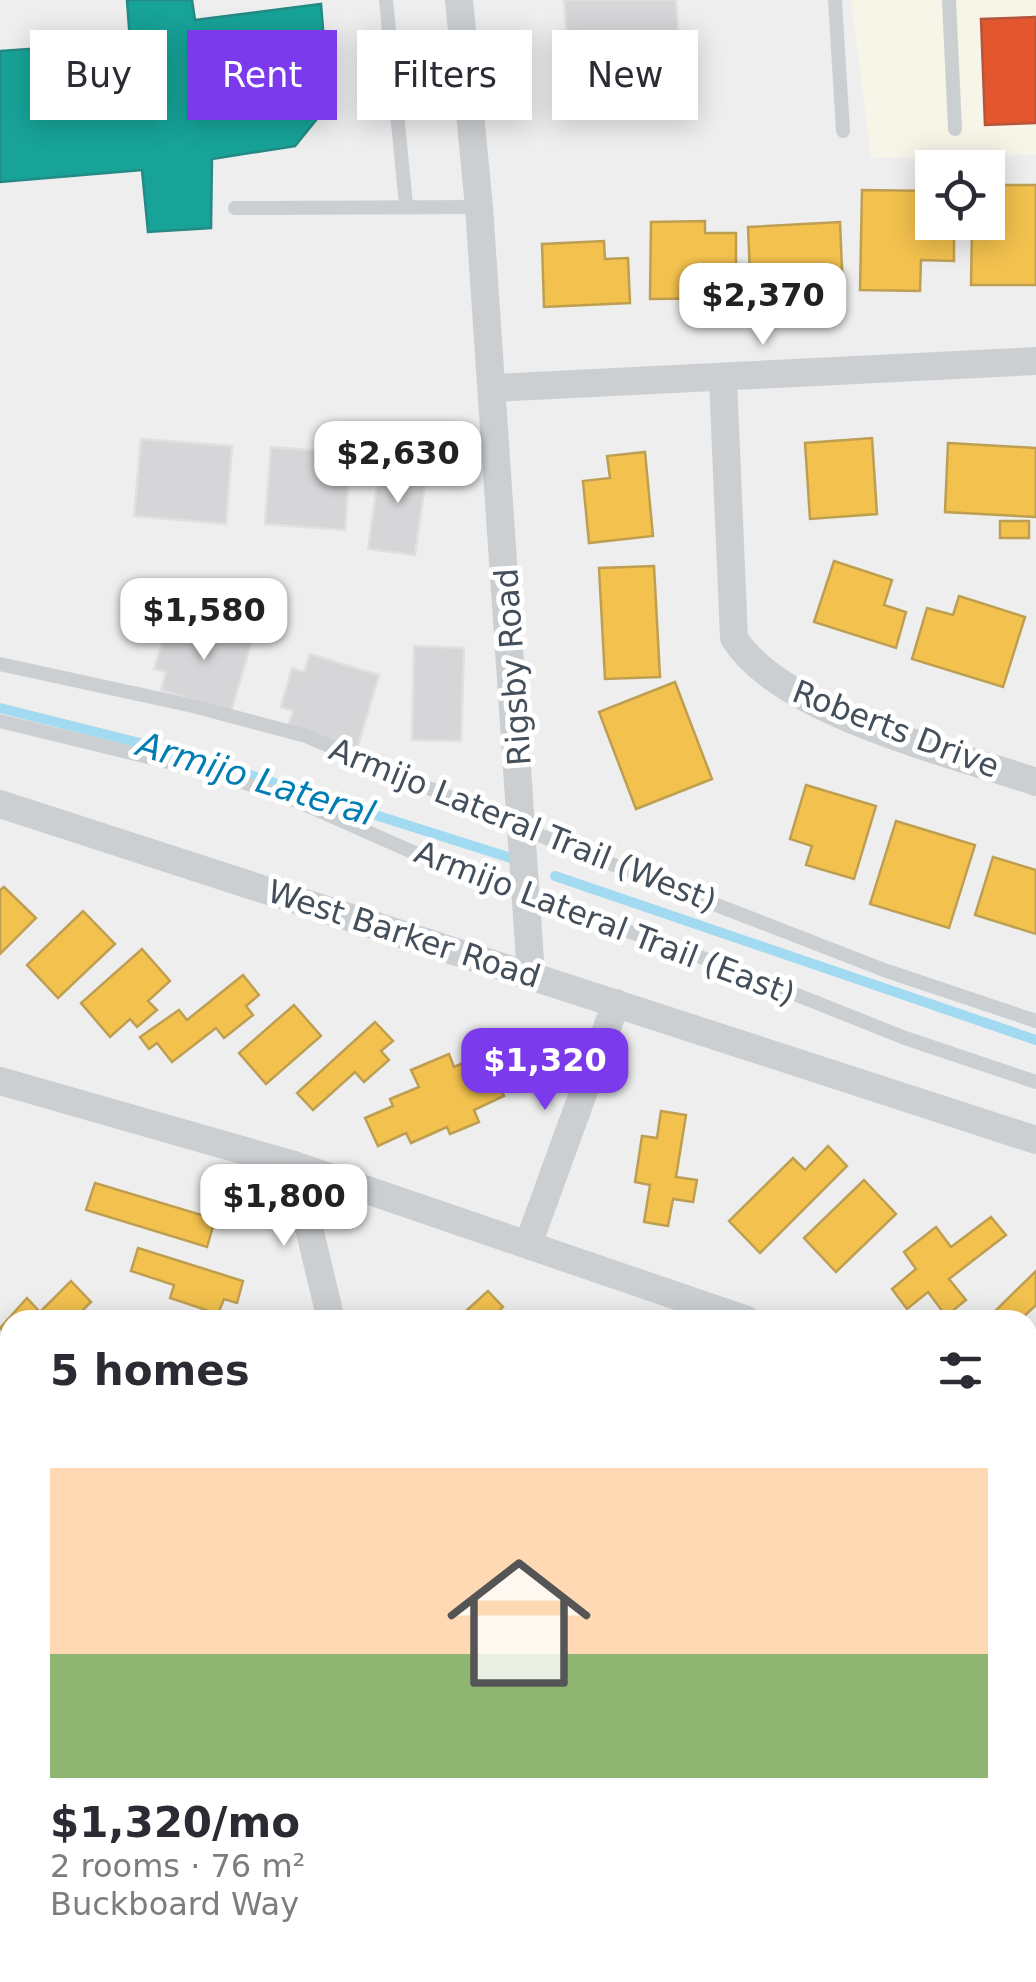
<!DOCTYPE html>
<html lang="en">
<head>
<meta charset="utf-8">
<style>
  :root { --surface:#fff; --page:#f2f2f3; --text:#2b2b33; --muted:#7c7c81; --line:#e1e1e2; --accent:#7c3aed }
  body { margin:0; font-family:"DejaVu Sans",sans-serif; background:var(--page); color:var(--text); height:100vh; display:flex; flex-direction:column; font-size:38px; white-space:nowrap }
  * { box-sizing:border-box; margin:0 }
  p { font-size:32px; color:var(--muted) }
  .icon { flex:none; width:55px; height:55px; fill:none; stroke:currentColor; stroke-width:2; stroke-linecap:round; stroke-linejoin:round }
  .map { position:relative; flex:1; overflow:hidden }
  .side { position:absolute; left:0px; top:1310px; width:1038px; height:672px; display:flex; flex-direction:column; background:var(--surface); border-radius:30px 30px 0 0; box-shadow:0 5px 25px #0003 }
  .side>* { flex:none }
  .banner { position:absolute; left:30px; top:30px; width:978px; height:90px; display:flex; gap:20px }
  .controls { position:absolute; left:915px; top:150px; display:grid; gap:20px }
  .controls a { display:grid; place-items:center; width:90px; height:90px; border-radius:0px; background:var(--surface); box-shadow:0 5px 25px #0003; font-size:50px }
  .price { position:absolute; translate:-50% -85px; padding:0 22px; border-radius:20px; background:#fff; color:#222; font-size:32px; line-height:65px; filter:drop-shadow(0 2px 5px #0008) }
  .price::after { content:''; position:absolute; left:50%; top:60px; width:30px; height:22px; margin-left:-15px; background:inherit; clip-path:polygon(0 0,100% 0,50% 100%) }
  .price.active { background:var(--accent); color:#fff }
  ul { padding:0; list-style:none }
  li { display:grid; align-content:center; gap:20px; height:530px; padding:0 50px }
  li+li { border-top:2px solid var(--line) }
  li span { display:grid; place-items:center; height:310px; border-radius:0px; color:#555 }
  li>.icon { margin-inline-start:auto }
  span .icon { width:180px; height:180px; fill:#fffc; stroke-width:1 }
  li b { font-size:42px }
  h2 { display:flex; justify-content:space-between; align-items:center; height:120px; padding:0 50px; font-size:42px }
  .pill { padding:0 35px; border-radius:0px; background:var(--surface); box-shadow:0 5px 25px #0003; font-size:35px; line-height:90px }
  .pill.active { background:var(--accent); color:#fff }
  .map>svg:first-child { display:block }
  .commercial { fill:#f7f4e8 }
  .homes { fill:#f2c14e; stroke:#be9f52; stroke-width:2.5 }
  .shops { fill:#e4572e; stroke:#b4553c; stroke-width:2.5 }
  .public { fill:#17a398; stroke:#248a86; stroke-width:2.5 }
  .lines { fill:none; stroke-linecap:round; stroke-linejoin:round }
  .stream { stroke:#a2daf2; stroke-width:10 }
  .building { fill:#d6d6d9; stroke:#e0e0e1; stroke-width:2.5 }
  .lane { stroke:#cccfd2; stroke-width:14 }
  .street { stroke:#cccfd2; stroke-width:28 }
  .labels { text-anchor:middle; stroke-width:10; stroke-linejoin:round; paint-order:stroke }
  .street-label { font-size:32px; fill:#444f5c; stroke:#fff }
  .water-label { font-size:35px; font-style:italic; fill:#017db3; stroke:#fff }
</style>
</head>
<body>
<div class="map">
<svg width="1036" height="1982" viewBox="0 0 1036 1982">
  <rect width="100%" height="100%" fill="#efeeee"/>
  <path class="commercial" d="M851 0H1036V155L871 158Z"/>
  <g class="homes">
    <path d="M999 185H1036V285H971L972 226 999 227Z"/>
    <path d="M862 190 932 191V222H954V261L921 260 920 291 860 290Z"/>
    <path d="M705 221V233H736V298L650 299 651 222Z"/>
    <path d="M840 222 843 293 751 298 748 227Z"/>
    <path d="M604 241 605 259 628 258 630 303 544 307 542 244Z"/>
    <path d="M872 438 877 514 810 519 805 443Z"/>
    <path d="M948 443 1036 448V517L945 512Z"/>
    <path d="M645 452 653 536 589 543 583 481 610 478 607 456Z"/>
    <rect x="1000" y="521" width="29" height="17"/>
    <path d="M834 561 892 580 884 605 906 612 896 648 814 622Z"/>
    <path d="M654 566 660 677 605 679 599 568Z"/>
    <path d="M959 596 1025 617 1003 687 912 659 927 608 953 615Z"/>
    <path d="M675 682 712 779 636 809 599 712Z"/>
    <path d="M806 785 876 806 854 879 806 865 812 846 790 839Z"/>
    <path d="M896 821 975 845 949 928 870 904Z"/>
    <path d="M993 857 1036 870V934L975 915Z"/>
    <path d="M4 887 36 918 0 954V890Z"/>
    <path d="M83 911 115 944 58 998 27 965Z"/>
    <path d="M142 949 170 981 148 1001 157 1010 137 1027 130 1019 110 1037 81 1003Z"/>
    <path d="M243 975 259 995 246 1006 253 1015 224 1038 216 1028 172 1062 157 1043 149 1049 140 1037 179 1010 187 1020Z"/>
    <path d="M294 1005 321 1036 266 1084 239 1053Z"/>
    <path d="M375 1022 393 1041 381 1051 389 1060 364 1082 355 1072 313 1110 297 1093Z"/>
    <path d="M485 1053 504 1096 474 1110 479 1122 450 1134 447 1127 411 1143 406 1133 378 1146 365 1118 393 1106 390 1099 419 1087 411 1070 449 1054 454 1067Z"/>
    <path d="M661 1111 686 1115 676 1177 697 1180 693 1202 673 1199 668 1226 644 1222 650 1185 635 1182 642 1136 657 1138Z"/>
    <path d="M828 1146 847 1166 760 1253 729 1221 793 1158 805 1170Z"/>
    <path d="M864 1180 896 1214 836 1272 804 1238Z"/>
    <path d="M95 1183 215 1219 207 1247 86 1210Z"/>
    <path d="M991 1217 1006 1235 949 1279 966 1300 946 1316 928 1292 907 1309 892 1289 916 1269 904 1252 936 1227 951 1247Z"/>
    <path d="M138 1248 243 1281 237 1303 224 1299 218 1314 170 1298 174 1285 131 1271Z"/>
    <path d="M1036 1271V1305L1020 1320H992L989 1317Z"/>
    <path d="M71 1281 91 1302 73 1320H10V1338L0 1328 27 1298 40 1312Z"/>
    <path d="M488 1291 503 1307 489 1320H456Z"/>
    <path d="M10 1346V1381L0 1391V1356Z"/>
    <path d="M9 1401 10 1402V1453L0 1444V1411Z"/>
    <path d="M1028 1795 1036 1797V1846L1028 1845Z"/>
    <path d="M200 1972H238L228 1982H190Z"/>
    <path d="M293 1972H336L362 1982H290Z"/>
    <path d="M764 1972H821L819 1982Z"/>
  </g>
  <path class="shops" d="M1036 17V123L985 125 981 19Z"/>
  <path class="public" d="M127 0H192L195 20 321 4 329 104 295 146 212 159 211 228 148 232 142 170 0 182V51L130 42Z"/>
  <g class="lines">
    <g class="stream">
      <path d="M0 708 180 753 511 858"/>
      <path d="M555 876 1036 1040"/>
    </g>
  </g>
  <g class="building">
    <path d="M564 0H676L683 96 643 99 638 38 611 39 612 56 569 60Z"/>
    <path d="M141 439 232 446 226 524 134 516Z"/>
    <path d="M271 447 350 453 345 530 265 524Z"/>
    <path d="M381 456 428 462 415 555 368 549Z"/>
    <path d="M183 616 253 637 231 712 161 690 166 672 154 669 166 630 178 634Z"/>
    <path d="M414 646 464 648 461 741 412 740Z"/>
    <path d="M310 654 379 675 357 749 287 729 293 711 281 707 292 668 304 672Z"/>
  </g>
  <g class="lines">
    <g class="lane">
      <path d="M386 0 406 205"/>
      <path d="M835 0 843 131"/>
      <path d="M949 0 955 129"/>
      <path d="M235 208 479 207"/>
      <path d="M0 664 193 706 306 736 570 848 884 970 1036 1021"/>
      <path d="M0 721 222 775 302 803 435 862 717 963 905 1038 1036 1082"/>
    </g>
    <g class="street">
      <path d="M459 0 479 207 531 975"/>
      <path d="M723 379 734 638C780 713 952 753 1036 782"/>
      <path d="M493 388 1036 361"/>
      <path d="M0 804 1036 1140"/>
      <path d="M0 1081 294 1165 747 1320"/>
      <path d="M294 1165 331 1320"/>
      <path d="M529 1242 616 1003"/>
      <path d="M1028 1419 1036 1422"/>
      <path d="M0 1638 10 1679"/>
      <path d="M81 1972 84 1982"/>
      <path d="M485 1972 488 1982"/>
      <path d="M915 1972 917 1982"/>
    </g>
  </g>
  <g class="labels">
    <g class="street-label">
      <text transform="translate(513 667) rotate(-94)" y="11">Rigsby Road</text>
      <text transform="translate(896 729) rotate(21)" y="11">Roberts Drive</text>
      <text transform="translate(523 825) rotate(22)" y="11">Armijo Lateral Trail (West)</text>
      <text transform="translate(605 923) rotate(21)" y="11">Armijo Lateral Trail (East)</text>
      <text transform="translate(404 934) rotate(18)" y="11">West Barker Road</text>
    </g>
    <g class="water-label">
      <text transform="translate(256 779) rotate(17)" y="12">Armijo Lateral</text>
    </g>
  </g>
</svg>
<div class="controls">
<a><svg class="icon" aria-label="locate" viewBox="0 0 24 24"><circle cx="12" cy="12" r="6"/><path d="M12 2v4M12 18v4M2 12h4M18 12h4"/></svg></a>
</div>
<b class="price" style="left:763px;top:348px">$2,370</b>
<b class="price" style="left:398px;top:506px">$2,630</b>
<b class="price" style="left:204px;top:663px">$1,580</b>
<b class="price active" style="left:545px;top:1113px">$1,320</b>
<b class="price" style="left:284px;top:1249px">$1,800</b>
<div class="banner">
<a class="pill">Buy</a>
<a class="pill active">Rent</a>
<a class="pill">Filters</a>
<a class="pill">New</a>
</div>
<section class="side">
<h2>5 homes<svg class="icon" aria-label="filters" viewBox="0 0 24 24"><path d="M4 7h16M4 17h16"/><circle cx="9" cy="7" r="2"/><circle cx="15" cy="17" r="2"/></svg></h2>
<ul>
<li><span style="background:linear-gradient(#ffd9b3 60%,#8fb573 0)"><svg class="icon" aria-label="home" viewBox="0 0 24 24"><path d="M3 11l9-7 9 7M6 9v11h12V9"/></svg></span><div><b>$1,320/mo</b><p>2 rooms · 76 m²</p><p>Buckboard Way</p></div></li>
</ul>
</section>
</div>
</body>
</html>
